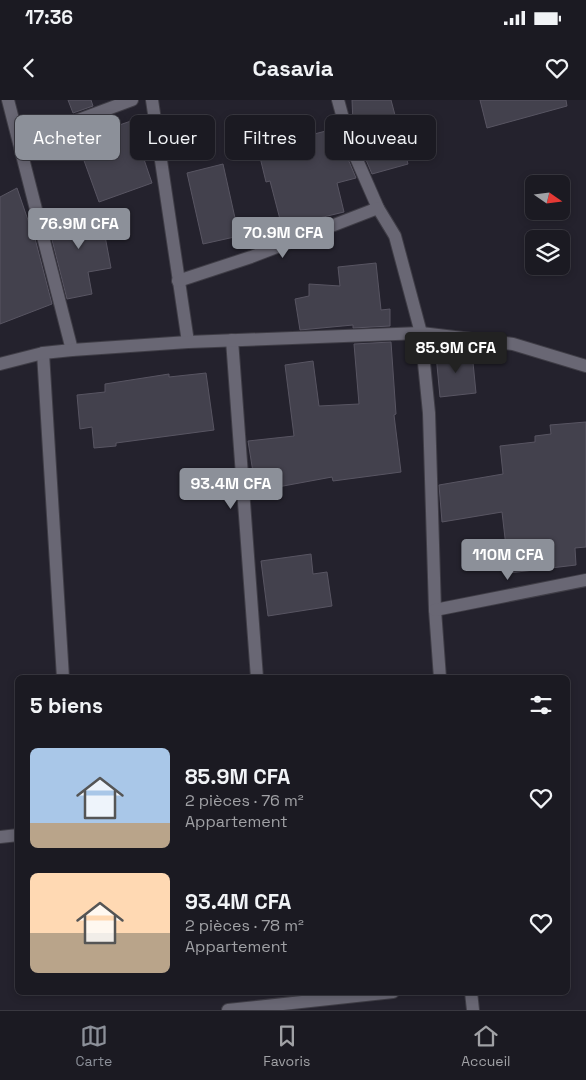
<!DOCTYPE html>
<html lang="fr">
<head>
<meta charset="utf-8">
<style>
  :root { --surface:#1b1a22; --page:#28272f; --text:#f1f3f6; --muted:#a0a1a5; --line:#393840; --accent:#8c9099 }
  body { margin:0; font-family:"Space Grotesk",sans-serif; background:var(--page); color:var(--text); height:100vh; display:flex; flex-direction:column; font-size:19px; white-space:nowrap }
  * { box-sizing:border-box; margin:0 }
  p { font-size:16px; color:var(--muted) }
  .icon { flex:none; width:28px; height:28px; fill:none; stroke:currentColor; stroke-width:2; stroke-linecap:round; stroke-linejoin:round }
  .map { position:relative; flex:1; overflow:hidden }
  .drawer { position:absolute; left:15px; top:575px; width:555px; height:320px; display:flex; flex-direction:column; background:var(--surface); border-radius:8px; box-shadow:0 2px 8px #0003,0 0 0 1px var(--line) }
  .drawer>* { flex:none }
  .banner { position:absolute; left:15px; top:15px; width:556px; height:45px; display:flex; gap:10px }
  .needle { width:32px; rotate:104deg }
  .tools { position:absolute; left:525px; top:75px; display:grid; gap:10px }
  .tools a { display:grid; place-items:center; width:45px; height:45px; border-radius:8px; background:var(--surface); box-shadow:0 2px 8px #0003,0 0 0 1px var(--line); font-size:25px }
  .price { position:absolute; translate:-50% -42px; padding:0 11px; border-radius:5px; background:var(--accent); color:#fff; font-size:16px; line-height:32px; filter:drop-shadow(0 1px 2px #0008) }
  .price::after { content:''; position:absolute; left:50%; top:30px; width:15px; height:11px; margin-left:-8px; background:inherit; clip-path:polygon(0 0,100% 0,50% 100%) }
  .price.active { background:#222; color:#fff }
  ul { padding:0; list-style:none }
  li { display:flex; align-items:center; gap:15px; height:125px; padding:0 15px }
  li span { display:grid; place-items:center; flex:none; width:140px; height:100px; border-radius:8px; color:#555 }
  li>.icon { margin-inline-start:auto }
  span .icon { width:60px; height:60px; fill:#fffc; stroke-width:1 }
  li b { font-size:21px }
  h2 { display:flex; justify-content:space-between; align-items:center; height:60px; padding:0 15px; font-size:21px }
  .chip { padding:0 18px; border-radius:8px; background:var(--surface); box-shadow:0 2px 8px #0003,0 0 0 1px var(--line); font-size:18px; line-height:45px }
  .chip.active { background:var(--accent); color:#fff }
  .status { display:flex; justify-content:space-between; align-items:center; height:35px; padding:0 25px; background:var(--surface); direction:ltr }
  .status svg { height:14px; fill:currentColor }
  header { display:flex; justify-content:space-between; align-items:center; height:65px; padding:0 15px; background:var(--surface); font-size:22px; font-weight:700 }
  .menu { display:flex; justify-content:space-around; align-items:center; height:70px; border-top:1px solid var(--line); background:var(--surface); font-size:14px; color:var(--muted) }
  .menu a { display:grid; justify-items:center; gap:2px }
  .menu .active { color:var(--accent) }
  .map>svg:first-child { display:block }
  .building { fill:#43414d; stroke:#585562 }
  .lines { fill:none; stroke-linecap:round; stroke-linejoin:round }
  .minor-casing { stroke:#3f3d46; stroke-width:14 }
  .minor { stroke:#696774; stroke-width:12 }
</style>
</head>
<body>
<div class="status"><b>17:36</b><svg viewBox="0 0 49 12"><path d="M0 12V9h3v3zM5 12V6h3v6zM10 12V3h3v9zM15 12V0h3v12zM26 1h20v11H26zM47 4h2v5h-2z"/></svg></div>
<header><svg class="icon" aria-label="back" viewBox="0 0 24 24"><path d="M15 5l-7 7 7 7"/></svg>Casavia<svg class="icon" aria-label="heart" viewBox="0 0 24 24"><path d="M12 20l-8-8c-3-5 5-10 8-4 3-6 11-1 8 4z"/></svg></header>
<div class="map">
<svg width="586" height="910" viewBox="0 0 586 910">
  <rect width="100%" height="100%" fill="#24222d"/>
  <g class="building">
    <path d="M68 0H91L93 6 73 13Z"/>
    <path d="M352 0H391L408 64 372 74 358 41 353 23Z"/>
    <path d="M480 0H566L567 6 487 28Z"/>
    <path d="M100 21 103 29 82 35 79 28Z"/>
    <path d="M131 21 152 83 99 102 82 55 107 42 102 31Z"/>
    <path d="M337 28 343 47 356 78 337 83 344 112 282 127 270 81 266 82 258 49Z"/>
    <path d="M223 64 239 136 203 144 187 73Z"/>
    <path d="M17 88 29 123H31L52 204 0 224V97Z"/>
    <path d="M100 109 111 168 88 172 92 194 67 199 47 120Z"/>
    <path d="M376 163 381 210 390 209V226L353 228V225L300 230 295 199 309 196V184L340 186 338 167Z"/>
    <path d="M391 242 396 314 394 315 401 372 333 381 332 377 256 391 248 341 294 336 285 265 313 261 319 306 359 304 354 244Z"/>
    <path d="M472 252 476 293 440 297 436 255Z"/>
    <path d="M206 273 214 330 116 343V346L94 348 92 327 80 329 77 295 105 292V284L169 274V277Z"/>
    <path d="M586 322V447L575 448 576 465 509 473 502 412 442 422 439 385 503 374 500 346 535 342V336L551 334 550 325Z"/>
    <path d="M311 454 313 474 327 472 332 506 268 516 261 461Z"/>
  </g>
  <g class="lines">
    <defs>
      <g id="minor">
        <path d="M8 0 72 250"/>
        <path d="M152 0 188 242"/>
        <path d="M338 0 350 44 378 108 395 136 421 233 429 313 435 510 440 578"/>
        <path d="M19 42 132 0"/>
        <path d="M178 181 251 157 378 108"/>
        <path d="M232 240 257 578"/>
        <path d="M43 253 63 578"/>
        <path d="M0 264 43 253 72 250 188 242 421 233 513 244 586 266"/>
        <path d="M435 510 586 480"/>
        <path d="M0 737 18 735"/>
        <path d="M471 892 473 910"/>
        <path d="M228 910 393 892"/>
      </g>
    </defs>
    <use href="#minor" class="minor-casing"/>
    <use href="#minor" class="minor"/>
  </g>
</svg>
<div class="tools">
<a><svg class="needle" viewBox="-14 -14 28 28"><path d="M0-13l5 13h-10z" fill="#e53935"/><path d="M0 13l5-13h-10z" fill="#a0a1a5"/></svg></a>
<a><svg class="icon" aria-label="layers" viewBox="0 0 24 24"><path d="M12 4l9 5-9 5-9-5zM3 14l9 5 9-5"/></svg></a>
</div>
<b class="price" style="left:79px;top:150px">76.9M CFA</b>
<b class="price" style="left:283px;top:159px">70.9M CFA</b>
<b class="price active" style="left:456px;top:274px">85.9M CFA</b>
<b class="price" style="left:231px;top:410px">93.4M CFA</b>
<b class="price" style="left:508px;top:481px">110M CFA</b>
<div class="banner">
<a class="chip active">Acheter</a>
<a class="chip">Louer</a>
<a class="chip">Filtres</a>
<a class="chip">Nouveau</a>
</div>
<section class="drawer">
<h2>5 biens<svg class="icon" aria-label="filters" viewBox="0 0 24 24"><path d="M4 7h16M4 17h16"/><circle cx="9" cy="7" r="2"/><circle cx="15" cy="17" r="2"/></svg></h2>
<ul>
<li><span style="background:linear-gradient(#a9c7e8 75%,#b9a48a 0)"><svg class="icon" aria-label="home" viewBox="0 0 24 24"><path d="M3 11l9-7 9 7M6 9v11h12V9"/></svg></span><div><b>85.9M CFA</b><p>2 pièces · 76 m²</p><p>Appartement</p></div><svg class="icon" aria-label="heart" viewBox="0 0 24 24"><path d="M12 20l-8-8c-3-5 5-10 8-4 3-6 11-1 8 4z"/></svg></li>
<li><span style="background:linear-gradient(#ffd9b3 60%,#b9a48a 0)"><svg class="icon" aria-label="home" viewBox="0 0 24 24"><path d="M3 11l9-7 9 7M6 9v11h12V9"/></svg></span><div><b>93.4M CFA</b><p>2 pièces · 78 m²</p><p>Appartement</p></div><svg class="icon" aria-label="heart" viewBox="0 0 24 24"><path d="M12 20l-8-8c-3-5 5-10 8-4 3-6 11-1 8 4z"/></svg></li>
</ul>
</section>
</div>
<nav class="menu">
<a class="active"><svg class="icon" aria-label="map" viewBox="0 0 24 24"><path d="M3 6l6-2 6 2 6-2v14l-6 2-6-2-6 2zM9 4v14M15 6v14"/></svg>Carte</a>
<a><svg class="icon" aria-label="saved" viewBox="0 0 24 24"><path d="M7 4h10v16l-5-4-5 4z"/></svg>Favoris</a>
<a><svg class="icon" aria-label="home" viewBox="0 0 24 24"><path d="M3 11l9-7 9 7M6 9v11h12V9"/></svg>Accueil</a>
</nav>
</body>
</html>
